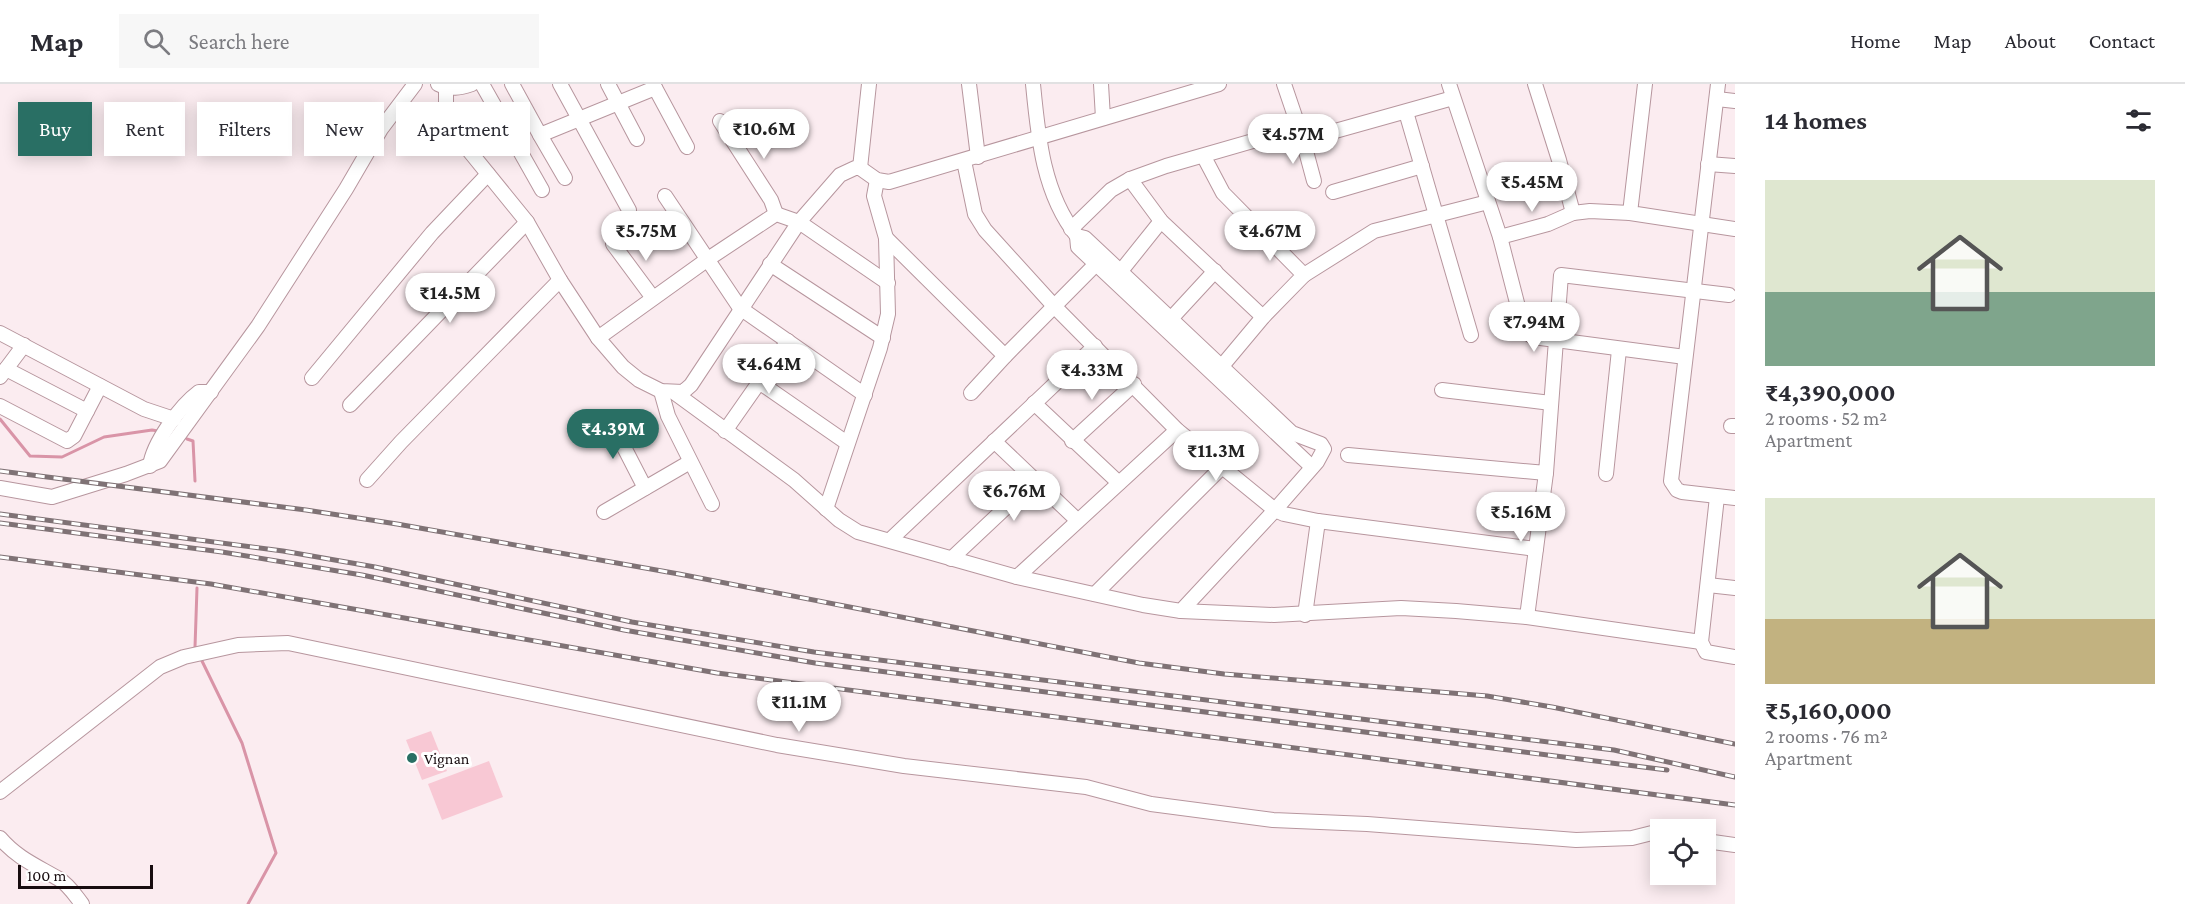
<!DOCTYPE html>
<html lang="en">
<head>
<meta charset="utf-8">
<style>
  :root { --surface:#fff; --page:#f7f7f7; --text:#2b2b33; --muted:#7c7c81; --line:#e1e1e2; --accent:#296f64 }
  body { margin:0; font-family:"Crimson Pro",serif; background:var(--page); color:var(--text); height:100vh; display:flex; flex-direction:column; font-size:22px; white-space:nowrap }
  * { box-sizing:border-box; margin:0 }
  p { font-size:20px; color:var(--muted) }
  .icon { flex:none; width:33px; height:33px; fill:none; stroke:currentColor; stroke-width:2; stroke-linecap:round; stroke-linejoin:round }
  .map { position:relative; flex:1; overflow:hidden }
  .sheet { display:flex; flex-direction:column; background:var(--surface); width:450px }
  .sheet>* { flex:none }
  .hud { position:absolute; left:18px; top:18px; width:570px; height:54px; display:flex; gap:12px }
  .buttons { position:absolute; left:1650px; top:735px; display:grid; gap:12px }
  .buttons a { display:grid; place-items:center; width:66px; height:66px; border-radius:0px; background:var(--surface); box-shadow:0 3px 15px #0003; font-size:30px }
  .scale { position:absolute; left:18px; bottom:15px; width:135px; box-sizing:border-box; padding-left:6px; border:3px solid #170c0f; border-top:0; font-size:16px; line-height:21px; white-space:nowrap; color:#170c0f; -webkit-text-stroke:4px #fff; paint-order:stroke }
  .price { position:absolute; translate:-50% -51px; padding:0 14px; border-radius:21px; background:#fff; color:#222; font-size:20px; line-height:39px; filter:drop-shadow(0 2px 3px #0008) }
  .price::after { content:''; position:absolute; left:50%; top:36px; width:18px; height:14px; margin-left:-9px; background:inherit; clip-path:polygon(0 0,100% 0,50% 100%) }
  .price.selected { background:var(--accent); color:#fff }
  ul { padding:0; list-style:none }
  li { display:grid; align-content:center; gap:12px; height:318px; padding:0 30px }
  li span { display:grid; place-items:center; height:186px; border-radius:0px; color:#555 }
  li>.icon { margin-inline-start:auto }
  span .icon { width:108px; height:108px; fill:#fffc; stroke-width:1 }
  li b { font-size:26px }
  h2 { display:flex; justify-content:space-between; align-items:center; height:72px; padding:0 30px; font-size:26px }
  .chip { padding:0 21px; border-radius:0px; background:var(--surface); box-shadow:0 3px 15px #0003; font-size:21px; line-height:54px }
  .chip.selected { background:var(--accent); color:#fff }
  header { display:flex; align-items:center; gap:36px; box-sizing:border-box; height:84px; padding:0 30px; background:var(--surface); border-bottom:2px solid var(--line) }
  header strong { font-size:28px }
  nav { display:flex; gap:33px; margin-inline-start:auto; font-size:21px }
  .search { width:420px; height:54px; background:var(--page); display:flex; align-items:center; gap:15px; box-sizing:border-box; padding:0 21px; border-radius:0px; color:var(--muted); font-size:22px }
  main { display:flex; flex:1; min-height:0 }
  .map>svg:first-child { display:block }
  .green { fill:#f8c8d4 }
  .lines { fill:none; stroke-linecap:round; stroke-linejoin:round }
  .stream { stroke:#d994a7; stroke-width:3 }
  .minor-casing { stroke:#b7969e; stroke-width:16 }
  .minor { stroke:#fff; stroke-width:14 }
  .rail-casing { stroke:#7f7275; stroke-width:5 }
  .rail { stroke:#fff; stroke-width:3; stroke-dasharray:9; stroke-linecap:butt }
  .poi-dot { fill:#296f64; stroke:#fff; stroke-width:2 }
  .labels { text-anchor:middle; stroke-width:6; stroke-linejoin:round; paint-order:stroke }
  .poi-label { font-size:16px; fill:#170c0f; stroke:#fff; text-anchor:start }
</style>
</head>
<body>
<header>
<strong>Map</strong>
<div class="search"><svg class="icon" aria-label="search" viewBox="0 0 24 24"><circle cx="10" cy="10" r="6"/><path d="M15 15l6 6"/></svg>Search here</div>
<nav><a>Home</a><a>Map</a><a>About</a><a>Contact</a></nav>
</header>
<main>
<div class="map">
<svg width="1735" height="820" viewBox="0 0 1735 820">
  <rect width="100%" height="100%" fill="#fbecf0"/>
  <g class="green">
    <path d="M431 647 447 687 422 696 406 656Z"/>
    <path d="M489 677 503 713 442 736 428 700Z"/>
  </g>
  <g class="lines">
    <g class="stream">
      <path d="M0 335 30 372 62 373 104 353 152 346 158 347"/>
      <path d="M187 355 193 357 195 397"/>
      <path d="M195 563 197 504"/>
      <path d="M202 577 242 659 276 769 248 820"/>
    </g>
    <defs>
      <g id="minor">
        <path d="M438 0C450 6 460 4 472 0"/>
        <path d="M482 0 542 106"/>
        <path d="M512 0 540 51 655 4"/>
        <path d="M560 0 629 126"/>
        <path d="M608 0 637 55"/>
        <path d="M653 0 687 63"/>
        <path d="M969 0 978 73"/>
        <path d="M1101 0 1103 34"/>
        <path d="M1284 0 1303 56 1453 14"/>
        <path d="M1535 0 1559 76 1573 129 1590 127 1630 129"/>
        <path d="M1645 0 1630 129 1735 145"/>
        <path d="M1718 0 1671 397 1677 406 1682 408 1735 414"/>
        <path d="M446 4V20L458 53 527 138 560 196 598 254 623 283 639 296 661 307 683 308 691 301 799 138 840 91 855 84H860L877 96 889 98 1219 0"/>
        <path d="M1717 15 1735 17"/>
        <path d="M1406 28 1471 251"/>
        <path d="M720 37 771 116 776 130"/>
        <path d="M540 51 565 94"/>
        <path d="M1303 56 1314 97"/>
        <path d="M1204 73 1223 109 1304 191 1263 233 1222 282"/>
        <path d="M964 77 975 130 985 146 1054 222 1177 346 1275 426 1284 430 1318 437 1536 465"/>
        <path d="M1708 80 1735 82"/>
        <path d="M860 84 869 0"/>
        <path d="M1130 95 1161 137 1263 233"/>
        <path d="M1333 108 1422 82"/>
        <path d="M665 112 740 224 865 311"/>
        <path d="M1071 145 1111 106 1130 95 1166 82 1298 44"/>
        <path d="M1077 152 1078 163 1312 383"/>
        <path d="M1500 153 1548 140 1573 129"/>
        <path d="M886 154 1005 272 1096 180"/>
        <path d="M613 160 653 214"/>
        <path d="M770 180 883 254"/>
        <path d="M1121 187 1161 137"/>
        <path d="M1304 191 1374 147 1488 118"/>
        <path d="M1167 239 1215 187"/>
        <path d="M0 249 144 325 174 335"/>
        <path d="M598 254 708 175 776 130 799 138 888 199"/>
        <path d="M1685 273 1556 256 1561 191 1729 211"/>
        <path d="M6 285 87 327"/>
        <path d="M0 293 24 261"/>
        <path d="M312 294 432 149 488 90"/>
        <path d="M759 298 847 359"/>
        <path d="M1442 306 1551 319"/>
        <path d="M661 307 668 332 712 420"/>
        <path d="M675 309 794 396 839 436 858 448 1017 493 1143 521 1181 527 1275 426 1317 378 1324 365 1321 360 1292 349 1085 154 1077 152C1043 110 1038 52 1033 0"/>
        <path d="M971 309 1005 272"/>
        <path d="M1034 319 1119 399"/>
        <path d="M350 321 527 138"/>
        <path d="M0 322 67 357 74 352 100 302"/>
        <path d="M609 334 645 404"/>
        <path d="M1731 342H1735"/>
        <path d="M725 347 788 257"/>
        <path d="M994 357 1035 396"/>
        <path d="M1072 357 1134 300"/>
        <path d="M1348 371 1546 389 1556 256 1533 253 1524 246 1500 153 1449 0"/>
        <path d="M150 382C153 359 180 322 199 308H211"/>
        <path d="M1606 390 1619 266"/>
        <path d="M367 396 401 358 560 196"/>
        <path d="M0 404 52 413 126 390 160 377 258 242 346 105 381 45 415 0"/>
        <path d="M1717 413 1701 558 1706 568 1735 573"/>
        <path d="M826 425 880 264 888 230 886 154 874 112 877 96"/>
        <path d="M604 428 690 378"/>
        <path d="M890 456 1095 262"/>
        <path d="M951 475 1035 396 1077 436"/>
        <path d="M1017 493 1177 346"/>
        <path d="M1708 501 1735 504"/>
        <path d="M1095 510 1222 383"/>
        <path d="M1181 527 1274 531 1401 524 1456 527 1527 533 1701 558"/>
        <path d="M1305 531 1318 437"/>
        <path d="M1527 533 1546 389"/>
        <path d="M0 708 160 583 184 573 238 561 288 559 777 661 904 682 1086 703 1151 720 1273 736 1367 740 1576 756 1632 754 1660 747"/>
        <path d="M0 754C17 774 37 782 59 795 69 801 75 811 82 820"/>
        <path d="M1706 757 1735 761"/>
      </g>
    </defs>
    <use href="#minor" class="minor-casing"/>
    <use href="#minor" class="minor"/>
    <defs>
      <g id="rail">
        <path d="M0 387 306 426 397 440 679 490 1139 579 1224 590 1487 612 1552 623 1735 660"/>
        <path d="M0 430 283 467 375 483 632 538 814 568 1614 666 1735 693"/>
        <path d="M0 439 222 468 362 491 624 546 815 579 1667 686"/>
        <path d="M0 473 211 500 717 589 1735 721"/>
      </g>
    </defs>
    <use href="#rail" class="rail-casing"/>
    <use href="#rail" class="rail"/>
  </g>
  <circle class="poi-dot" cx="412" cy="674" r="6"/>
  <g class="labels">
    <g class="poi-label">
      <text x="424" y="680">Vignan</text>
    </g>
  </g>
</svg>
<div class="buttons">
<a><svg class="icon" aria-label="locate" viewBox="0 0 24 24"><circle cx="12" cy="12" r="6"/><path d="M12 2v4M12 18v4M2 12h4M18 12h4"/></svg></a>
</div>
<div class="scale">100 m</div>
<b class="price" style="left:764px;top:76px">₹10.6M</b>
<b class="price" style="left:1293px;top:81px">₹4.57M</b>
<b class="price" style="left:1532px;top:129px">₹5.45M</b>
<b class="price" style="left:646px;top:178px">₹5.75M</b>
<b class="price" style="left:1270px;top:178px">₹4.67M</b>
<b class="price" style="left:450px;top:240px">₹14.5M</b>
<b class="price" style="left:1534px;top:269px">₹7.94M</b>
<b class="price" style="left:769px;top:311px">₹4.64M</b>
<b class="price" style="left:1092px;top:317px">₹4.33M</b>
<b class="price selected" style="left:613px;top:376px">₹4.39M</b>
<b class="price" style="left:1216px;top:398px">₹11.3M</b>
<b class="price" style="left:1014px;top:438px">₹6.76M</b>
<b class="price" style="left:1521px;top:459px">₹5.16M</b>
<b class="price" style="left:799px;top:649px">₹11.1M</b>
<div class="hud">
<a class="chip selected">Buy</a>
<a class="chip">Rent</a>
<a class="chip">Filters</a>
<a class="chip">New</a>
<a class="chip">Apartment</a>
</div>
</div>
<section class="sheet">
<h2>14 homes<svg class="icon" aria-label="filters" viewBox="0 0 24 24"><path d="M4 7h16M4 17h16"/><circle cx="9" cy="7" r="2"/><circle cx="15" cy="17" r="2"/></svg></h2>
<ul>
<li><span style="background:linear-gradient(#dfe7d0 60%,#7fa58c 0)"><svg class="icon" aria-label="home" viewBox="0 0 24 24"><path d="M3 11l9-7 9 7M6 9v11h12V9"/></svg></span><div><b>₹4,390,000</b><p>2 rooms · 52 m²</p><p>Apartment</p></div></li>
<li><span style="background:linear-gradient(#dfe7d0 65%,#c2b280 0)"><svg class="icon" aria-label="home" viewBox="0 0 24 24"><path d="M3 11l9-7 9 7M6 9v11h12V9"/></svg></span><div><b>₹5,160,000</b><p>2 rooms · 76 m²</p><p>Apartment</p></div></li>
</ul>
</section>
</main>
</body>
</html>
